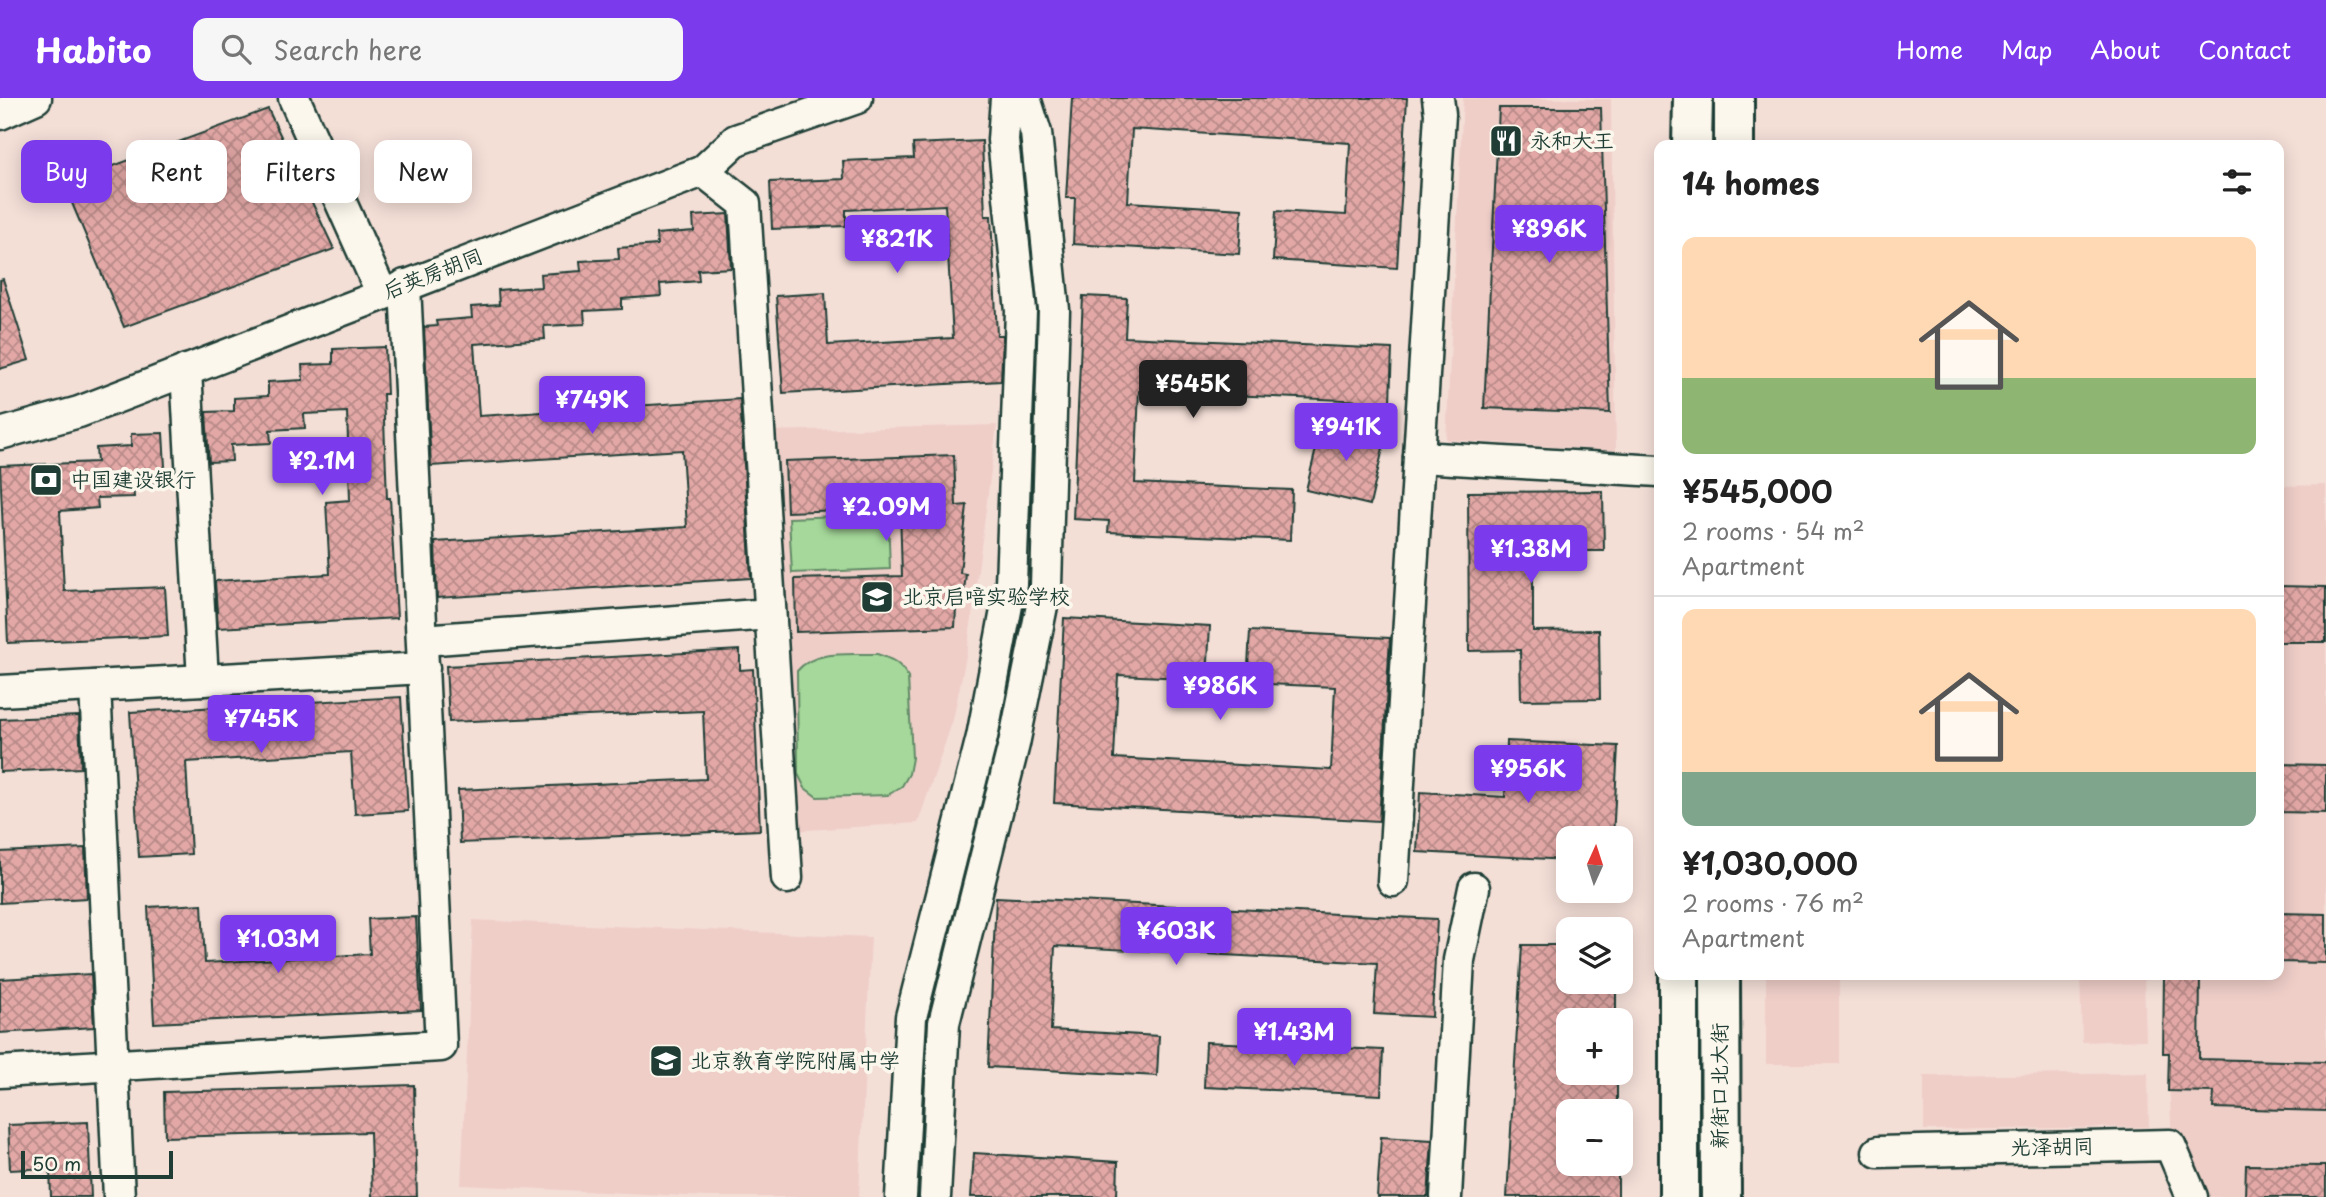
<!DOCTYPE html>
<html lang="en">
<head>
<meta charset="utf-8">
<style>
  :root { --surface:#fff; --page:#f6f6f6; --text:#222; --muted:#767676; --line:#e0e0e0; --accent:#7c3aed }
  body { margin:0; font-family:"Playpen Sans","LXGW WenKai TC",sans-serif; background:var(--page); color:var(--text); height:100vh; display:flex; flex-direction:column; font-size:26px; white-space:nowrap }
  * { box-sizing:border-box; margin:0 }
  p { font-size:23px; color:var(--muted) }
  .icon { flex:none; width:38px; height:38px; fill:none; stroke:currentColor; stroke-width:2; stroke-linecap:round; stroke-linejoin:round }
  .map { position:relative; flex:1; overflow:hidden }
  .panel { position:absolute; left:1654px; top:42px; width:630px; height:840px; display:flex; flex-direction:column; background:var(--surface); border-radius:14px; box-shadow:0 4px 18px #0003 }
  .panel>* { flex:none }
  .banner { position:absolute; left:21px; top:42px; width:665px; height:63px; display:flex; gap:14px }
  .needle { width:46px; rotate:3deg }
  .controls { position:absolute; left:1556px; top:728px; display:grid; gap:14px }
  .controls a { display:grid; place-items:center; width:77px; height:77px; border-radius:14px; background:var(--surface); box-shadow:0 4px 18px #0003; font-size:35px }
  .scale { position:absolute; left:21px; bottom:18px; width:152px; box-sizing:border-box; padding-left:7px; border:4px solid #1f3d34; border-top:0; font-size:19px; line-height:24px; white-space:nowrap; color:#1f3d34; -webkit-text-stroke:5px #fbf7ec; paint-order:stroke }
  .price { position:absolute; translate:-50% -60px; padding:0 16px; border-radius:7px; background:var(--accent); color:#fff; font-size:23px; line-height:46px; filter:drop-shadow(0 2px 4px #0008) }
  .price::after { content:''; position:absolute; left:50%; top:42px; width:21px; height:16px; margin-left:-10px; background:inherit; clip-path:polygon(0 0,100% 0,50% 100%) }
  .price.on { background:#222; color:#fff }
  ul { padding:0; list-style:none }
  li { display:grid; align-content:center; gap:14px; height:371px; padding:0 28px }
  li+li { border-top:2px solid var(--line) }
  li span { display:grid; place-items:center; height:217px; border-radius:14px; color:#555 }
  li>.icon { margin-inline-start:auto }
  span .icon { width:126px; height:126px; fill:#fffc; stroke-width:1 }
  li b { font-size:30px }
  h2 { display:flex; justify-content:space-between; align-items:center; height:84px; padding:0 28px; font-size:30px }
  .tag { padding:0 24px; border-radius:14px; background:var(--surface); box-shadow:0 4px 18px #0003; font-size:24px; line-height:63px }
  .tag.on { background:var(--accent); color:#fff }
  header { display:flex; align-items:center; gap:42px; box-sizing:border-box; height:98px; padding:0 35px; background:var(--accent); color:#fff }
  header strong { font-size:33px }
  nav { display:flex; gap:38px; margin-inline-start:auto; font-size:24px }
  .search { width:490px; height:63px; background:var(--page); display:flex; align-items:center; gap:18px; box-sizing:border-box; padding:0 24px; border-radius:14px; color:var(--muted); font-size:26px }
  .map>svg:first-child { display:block }
  .built { fill:#efcec8 }
  .park { fill:#a5d89a; stroke:#628a67; stroke-width:2 }
  .building { fill:url(#building-cross-hatch); stroke:#1f3d34; stroke-width:2 }
  .lines { fill:none; stroke-linecap:round; stroke-linejoin:round }
  .minor-casing { stroke:#1f3d34; stroke-width:35 }
  .major-casing { stroke:#1f3d34; stroke-width:44 }
  .minor { stroke:#fbf7ec; stroke-width:30 }
  .major { stroke:#fbf7ec; stroke-width:38 }
  .labels { text-anchor:middle; stroke-width:7; stroke-linejoin:round; paint-order:stroke }
  .poi-label { font-size:21px; fill:#1f3d34; stroke:#fbf7ec; text-anchor:start }
  .street-label { font-size:21px; fill:#1f3d34; stroke:#fbf7ec }
</style>
</head>
<body>
<header>
<strong>Habito</strong>
<div class="search"><svg class="icon" aria-label="search" viewBox="0 0 24 24"><circle cx="10" cy="10" r="6"/><path d="M15 15l6 6"/></svg>Search here</div>
<nav><a>Home</a><a>Map</a><a>About</a><a>Contact</a></nav>
</header>
<div class="map">
<svg width="2326" height="1099" viewBox="0 0 2326 1099">
  <defs>
    <pattern id="building-cross-hatch" width="8" height="8" patternUnits="userSpaceOnUse" patternTransform="scale(1.75)"><rect width="8" height="8" fill="#e3a8a6"/><path d="M0 0l8 8M0 8l8-8" fill="none" stroke="#b78a88"/></pattern>
  </defs>
  <rect width="100%" height="100%" fill="#f4dfd7"/>
  <filter id="ink" filterUnits="userSpaceOnUse"><feTurbulence type="fractalNoise" baseFrequency=".0143" numOctaves="2"/><feDisplacementMap in="SourceGraphic" scale="14" xChannelSelector="R" yChannelSelector="G"/><feConvolveMatrix kernelMatrix="1 2 1 2 8 2 1 2 1" color-interpolation-filters="sRGB"/></filter>
  <g filter="url(#ink)">
    <g class="built">
      <path d="M1463 0 1611 1 1616 353 1446 342Z"/>
      <path d="M997 327 968 549 953 622 918 725 792 733 769 333Z"/>
      <path d="M2326 387V1099H2194L2172 1045 2164 877H2278L2279 388Z"/>
      <path d="M473 822 871 839 859 1099H706L461 1087Z"/>
      <rect x="1766" y="877" width="73" height="89"/>
      <path d="M2080 877H2144L2146 942 2082 944Z"/>
      <path d="M2148 975 2149 1029 1924 1032V978Z"/>
    </g>
    <g class="park">
      <path d="M888 416 890 471 792 475 789 420Z"/>
      <path d="M877 556C892 561 901 565 908 579L912 660 909 676 902 688 888 697 817 699 805 690 798 676 797 573C815 551 851 557 877 556Z"/>
    </g>
    <g class="building">
      <path d="M1072 0H1407L1397 170 1273 162 1276 113 1346 117 1350 45 1132 31 1128 104 1242 111 1239 156 1073 146 1075 100H1066Z"/>
      <path d="M1499 10H1601L1610 315 1484 310Z"/>
      <path d="M268 11 334 151 124 229 64 86Z"/>
      <path d="M982 43 985 118H991L997 237H1003L1001 283 783 295 776 198 825 195 828 247 953 240 945 107 846 112V128L772 131 770 84 844 81 843 63 914 60 913 46Z"/>
      <path d="M728 116 731 170 698 172 699 183 660 186 661 198 622 201V211L584 213 585 226 544 228 545 241 474 246 479 318 740 301 751 480 437 500 435 444 687 429 682 352 431 368 424 229 437 228 436 223 472 220 471 209 499 207 498 192 541 189 540 176 581 173 580 163 619 161 618 150 657 147 656 136 694 133 693 118Z"/>
      <path d="M3 181 29 262 0 271V182Z"/>
      <path d="M1083 198 1127 200 1125 239 1392 251 1390 304 1139 293 1135 385 1292 392 1290 442 1108 434 1109 423 1073 421Z"/>
      <path d="M385 249 387 296H383L387 400H390L397 520 218 530 215 483 330 476 326 404 350 402 347 314 304 316 305 330 270 332 271 345 231 347 232 363 209 364 206 314 234 313V300L268 298V284L303 282 302 267 333 266V251Z"/>
      <path d="M1323 322 1386 337 1370 407 1306 392Z"/>
      <path d="M163 335 166 385 133 386 134 399 97 400 98 410 60 413 64 493 165 489 168 538 8 545 0 368 97 364 96 350 131 348V336Z"/>
      <path d="M954 357 956 408 967 407 960 475 966 476 962 509 956 510 955 529 796 534 795 481 902 478 900 410 787 414 785 363Z"/>
      <path d="M1603 393 1604 453H1533V533L1599 532 1600 601 1521 602 1520 552 1469 553 1468 394Z"/>
      <path d="M2278 488 2326 489V544H2278Z"/>
      <path d="M1064 520 1210 528 1207 581 1118 577 1114 660 1331 672 1335 589 1247 585 1250 533 1390 540 1379 723 1054 705Z"/>
      <path d="M740 552V572L753 571 760 732 460 745 458 692 706 681 703 613 449 624 446 568Z"/>
      <path d="M401 599 408 713 355 716 351 654 186 664 191 756 139 759 130 614Z"/>
      <path d="M79 618 81 670 0 674V621Z"/>
      <path d="M1507 643 1618 648 1613 740H1568V762L1417 754 1420 694 1505 699Z"/>
      <path d="M2278 666 2326 667V715L2278 714Z"/>
      <path d="M85 750 87 800 0 805V754Z"/>
      <path d="M996 799 1437 821 1432 919 1374 916 1377 865 1055 848 1051 932 1159 938 1157 978 988 969Z"/>
      <path d="M202 806 205 865 370 856 368 821 416 819 421 912 154 925 148 809Z"/>
      <path d="M2278 815 2326 816V865L2278 864Z"/>
      <path d="M1522 847H1568V884H1616V922H1568V975H1617V1013H1568V1066H1618V1099H1507Z"/>
      <path d="M91 876 94 929 0 935V881Z"/>
      <path d="M2164 877 2200 878 2199 961 2326 964V1013L2213 1010 2214 994 2168 993 2169 955H2163Z"/>
      <path d="M1206 944 1383 952 1381 997 1204 989Z"/>
      <path d="M414 987 417 1099H372L370 1034 165 1039 164 994Z"/>
      <path d="M88 1024 91 1099H51L50 1070 10 1072 8 1027Z"/>
      <path d="M1381 1039 1432 1042 1428 1099H1377Z"/>
      <path d="M974 1055 1118 1064 1117 1099H971Z"/>
      <path d="M2246 1067 2326 1068V1099H2245Z"/>
    </g>
    <g class="lines">
      <defs>
        <g id="minor">
          <path d="M294 0 382 196"/>
          <path d="M0 16 36 0"/>
          <path d="M703 73 745 106 787 780"/>
          <path d="M186 272 203 582"/>
          <path d="M0 336 79 314 703 73 736 42 857 0"/>
          <path d="M1419 359 1659 373"/>
          <path d="M423 542 770 516"/>
          <path d="M95 588 119 1099"/>
          <path d="M0 593 424 570"/>
          <path d="M1393 783 1440 16 1438 0"/>
          <path d="M0 974 441 948 405 187"/>
          <path d="M1878 1054 2170 1047 2192 1099"/>
          <path d="M901 1099 911 919 982 639 1011 486 1021 213 1003 42 1006 0"/>
          <path d="M935 1099 944 925 1014 646 1046 488 1054 212 1036 35 1025 0"/>
          <path d="M1446 1099 1459 862 1474 790"/>
        </g>
        <g id="major">
          <path d="M1692 47 1693 0"/>
          <path d="M1734 47V0"/>
          <path d="M1720 877 1721 1099"/>
          <path d="M1679 1099V877"/>
        </g>
      </defs>
      <use href="#minor" class="minor-casing"/>
      <use href="#major" class="major-casing"/>
      <use href="#minor" class="minor"/>
      <use href="#major" class="major"/>
    </g>
  </g>
  <defs>
    <symbol id="restaurant-square" viewBox="-11 -11 22 22"><rect x="-9" y="-9" width="18" height="18" rx="4" fill="#1f3d34" stroke="#fbf7ec"/><path d="M-5-6h1v4h1v-4h1v4h1v-4h1v5L-1.5 .5V6h-2V.5L-5-1ZM5-6V6H3V1.5H1.5Q1.5-4 5-6Z" fill="#fff"/></symbol>
    <symbol id="bank-square" viewBox="-11 -11 22 22"><rect x="-9" y="-9" width="18" height="18" rx="4" fill="#1f3d34" stroke="#fbf7ec"/><path d="M-6-4H6V4H-6ZM0-2.3a2.3 2.3 0 1 0 0 4.6a2.3 2.3 0 1 0 0-4.6Z" fill="#fff"/></symbol>
    <symbol id="school-square" viewBox="-11 -11 22 22"><rect x="-9" y="-9" width="18" height="18" rx="4" fill="#1f3d34" stroke="#fbf7ec"/><path d="M0-5L7-2L0 1L-7-2ZM-4 1L0 2.5L4 1V4Q0 6-4 4Z" fill="#fff"/></symbol>
  </defs>
  <g fill-rule="evenodd">
    <use href="#restaurant-square" x="1487" y="24" width="38" height="38"/>
    <use href="#bank-square" x="27" y="363" width="38" height="38"/>
    <use href="#school-square" x="858" y="480" width="38" height="38"/>
    <use href="#school-square" x="647" y="944" width="38" height="38"/>
  </g>
  <g class="labels">
    <g class="poi-label">
      <text x="1530" y="50">永和大王</text>
      <text x="70" y="389">中国建设银行</text>
      <text x="902" y="506">北京启喑实验学校</text>
      <text x="690" y="970">北京教育学院附属中学</text>
    </g>
    <g class="street-label">
      <text transform="translate(433 176) rotate(-21)" y="7">后英房胡同</text>
      <text transform="translate(1720 988) rotate(-90)" y="7">新街口北大街</text>
      <text transform="translate(2052 1049) rotate(-1)" y="7">光泽胡同</text>
    </g>
  </g>
</svg>
<div class="controls">
<a><svg class="needle" viewBox="-14 -14 28 28"><path d="M0-13l5 13h-10z" fill="#e53935"/><path d="M0 13l5-13h-10z" fill="#767676"/></svg></a>
<a><svg class="icon" aria-label="layers" viewBox="0 0 24 24"><path d="M12 4l9 5-9 5-9-5zM3 14l9 5 9-5"/></svg></a>
<a>+</a>
<a>−</a>
</div>
<div class="scale">50 m</div>
<b class="price" style="left:1549px;top:167px">¥896K</b>
<b class="price" style="left:897px;top:177px">¥821K</b>
<b class="price on" style="left:1193px;top:322px">¥545K</b>
<b class="price" style="left:592px;top:338px">¥749K</b>
<b class="price" style="left:1346px;top:365px">¥941K</b>
<b class="price" style="left:322px;top:399px">¥2.1M</b>
<b class="price" style="left:886px;top:445px">¥2.09M</b>
<b class="price" style="left:1531px;top:487px">¥1.38M</b>
<b class="price" style="left:1220px;top:624px">¥986K</b>
<b class="price" style="left:261px;top:657px">¥745K</b>
<b class="price" style="left:1528px;top:707px">¥956K</b>
<b class="price" style="left:1176px;top:869px">¥603K</b>
<b class="price" style="left:278px;top:877px">¥1.03M</b>
<b class="price" style="left:1294px;top:970px">¥1.43M</b>
<div class="banner">
<a class="tag on">Buy</a>
<a class="tag">Rent</a>
<a class="tag">Filters</a>
<a class="tag">New</a>
</div>
<section class="panel">
<h2>14 homes<svg class="icon" aria-label="filters" viewBox="0 0 24 24"><path d="M4 7h16M4 17h16"/><circle cx="9" cy="7" r="2"/><circle cx="15" cy="17" r="2"/></svg></h2>
<ul>
<li><span style="background:linear-gradient(#ffd9b3 65%,#8fb573 0)"><svg class="icon" aria-label="home" viewBox="0 0 24 24"><path d="M3 11l9-7 9 7M6 9v11h12V9"/></svg></span><div><b>¥545,000</b><p>2 rooms · 54 m²</p><p>Apartment</p></div></li>
<li><span style="background:linear-gradient(#ffd9b3 75%,#7fa58c 0)"><svg class="icon" aria-label="home" viewBox="0 0 24 24"><path d="M3 11l9-7 9 7M6 9v11h12V9"/></svg></span><div><b>¥1,030,000</b><p>2 rooms · 76 m²</p><p>Apartment</p></div></li>
</ul>
</section>
</div>
</body>
</html>
